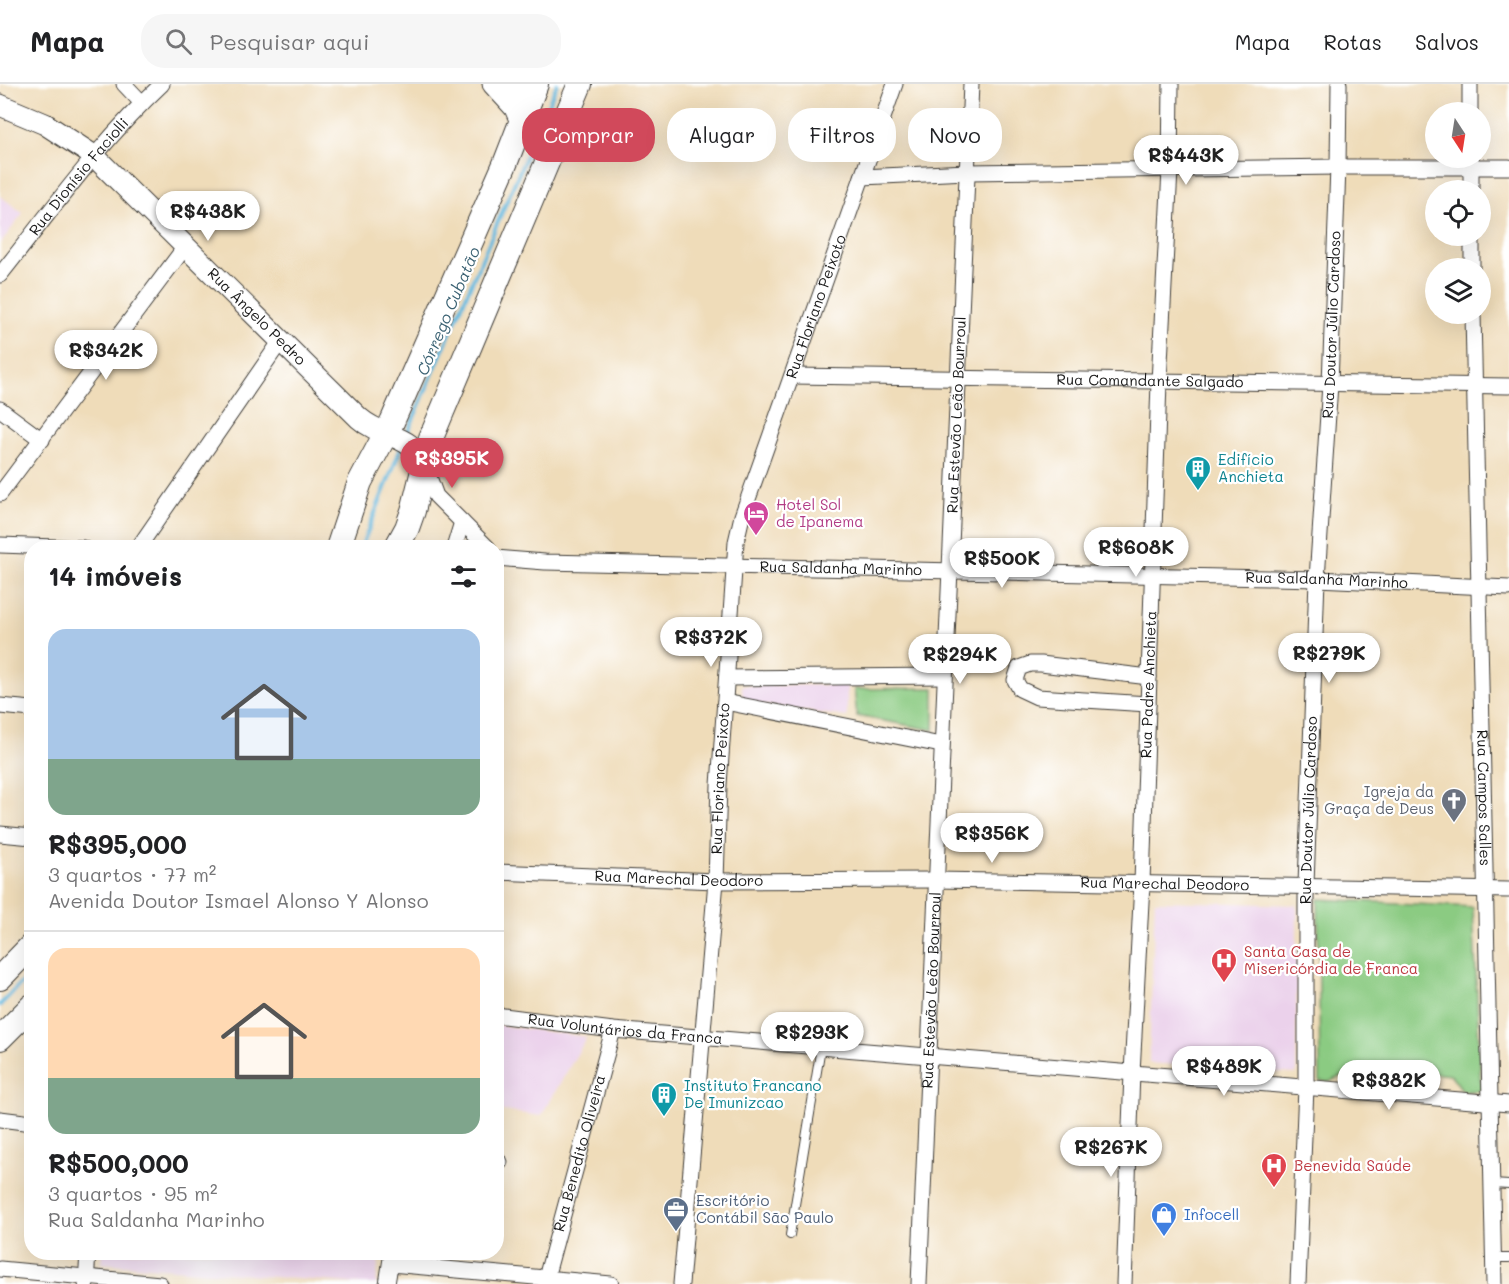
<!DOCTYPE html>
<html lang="pt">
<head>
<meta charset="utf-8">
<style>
  :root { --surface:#fff; --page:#f6f6f6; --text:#202124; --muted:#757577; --line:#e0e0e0; --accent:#d1495b }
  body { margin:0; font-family:Mali,sans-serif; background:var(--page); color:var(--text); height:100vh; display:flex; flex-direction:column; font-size:22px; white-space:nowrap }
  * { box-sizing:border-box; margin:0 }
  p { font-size:20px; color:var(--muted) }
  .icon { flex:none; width:33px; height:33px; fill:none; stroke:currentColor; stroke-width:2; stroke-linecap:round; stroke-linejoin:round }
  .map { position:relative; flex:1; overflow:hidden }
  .sheet { position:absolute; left:24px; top:456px; width:480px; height:720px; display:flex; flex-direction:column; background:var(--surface); border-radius:24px; box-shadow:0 6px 24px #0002 }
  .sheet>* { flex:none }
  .banner { position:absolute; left:522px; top:24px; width:570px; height:54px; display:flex; gap:12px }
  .needle { width:39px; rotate:168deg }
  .controls { position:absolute; left:1425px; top:18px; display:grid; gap:12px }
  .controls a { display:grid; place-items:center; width:66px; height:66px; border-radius:50%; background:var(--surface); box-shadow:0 6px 24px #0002; font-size:30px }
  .price { position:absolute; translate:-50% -51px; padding:0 14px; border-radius:21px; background:#fff; color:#222; font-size:20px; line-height:39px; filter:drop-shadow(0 2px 3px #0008) }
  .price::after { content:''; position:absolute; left:50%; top:36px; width:18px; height:14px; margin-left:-9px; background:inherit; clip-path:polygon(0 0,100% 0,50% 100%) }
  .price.selected { background:var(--accent); color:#fff }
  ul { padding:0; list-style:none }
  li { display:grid; align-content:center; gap:12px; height:318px; padding:0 24px }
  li+li { border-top:2px solid var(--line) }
  li span { display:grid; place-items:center; height:186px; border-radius:18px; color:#555 }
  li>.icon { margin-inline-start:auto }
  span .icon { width:108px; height:108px; fill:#fffc; stroke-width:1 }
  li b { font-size:26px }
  h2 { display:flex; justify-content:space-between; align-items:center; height:72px; padding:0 24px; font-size:26px }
  .pill { padding:0 21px; border-radius:24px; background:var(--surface); box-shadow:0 6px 24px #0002; font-size:21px; line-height:54px }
  .pill.selected { background:var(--accent); color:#fff }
  header { display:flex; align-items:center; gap:36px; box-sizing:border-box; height:84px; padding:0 30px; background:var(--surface); border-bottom:2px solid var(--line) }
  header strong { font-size:28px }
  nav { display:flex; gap:33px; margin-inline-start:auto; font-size:21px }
  .search { width:420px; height:54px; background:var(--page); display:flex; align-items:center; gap:15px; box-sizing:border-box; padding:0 21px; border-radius:24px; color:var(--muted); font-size:22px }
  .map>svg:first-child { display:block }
  .built { fill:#ebd1eb }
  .green { fill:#8bcb82; stroke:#54744f; stroke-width:1.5 }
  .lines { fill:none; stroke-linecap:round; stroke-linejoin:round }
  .stream { stroke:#61b7de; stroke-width:4 }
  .lane-casing { stroke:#3c3934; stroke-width:10 }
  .street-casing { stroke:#3c3934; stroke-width:17 }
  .secondary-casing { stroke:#3c3934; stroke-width:23 }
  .primary-casing { stroke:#3c3934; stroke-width:26 }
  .lane { stroke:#fff; stroke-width:8 }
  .street { stroke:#fff; stroke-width:15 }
  .secondary { stroke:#fff; stroke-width:21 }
  .primary { stroke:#fff; stroke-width:24 }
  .labels { text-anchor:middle; stroke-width:4.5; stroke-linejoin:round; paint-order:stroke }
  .street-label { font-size:15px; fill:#1c1c1c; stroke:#fff }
  .culture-label { font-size:15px; fill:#0d838f; stroke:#fff; text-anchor:start }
  .hotel-label { font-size:15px; fill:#b23c85; stroke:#fff; text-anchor:start }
  .worship-label { font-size:15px; fill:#5b616d; stroke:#fff; text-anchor:end }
  .health-label { font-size:15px; fill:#be3a42; stroke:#fff; text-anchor:start }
  .service-label { font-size:15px; fill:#4e5e75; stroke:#fff; text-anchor:start }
  .shop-label { font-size:15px; fill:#366cbe; stroke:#fff; text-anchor:start }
  .water-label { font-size:16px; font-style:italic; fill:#3b6273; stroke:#fff }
</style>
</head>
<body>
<header>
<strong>Mapa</strong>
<div class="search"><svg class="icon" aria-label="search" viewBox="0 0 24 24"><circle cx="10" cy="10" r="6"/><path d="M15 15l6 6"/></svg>Pesquisar aqui</div>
<nav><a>Mapa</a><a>Rotas</a><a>Salvos</a></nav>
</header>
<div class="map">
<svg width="1509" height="1200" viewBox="0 0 1509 1200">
  <rect width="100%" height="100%" fill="#fff"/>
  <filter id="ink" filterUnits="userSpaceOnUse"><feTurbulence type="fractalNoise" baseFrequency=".0167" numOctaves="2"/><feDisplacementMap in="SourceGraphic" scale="12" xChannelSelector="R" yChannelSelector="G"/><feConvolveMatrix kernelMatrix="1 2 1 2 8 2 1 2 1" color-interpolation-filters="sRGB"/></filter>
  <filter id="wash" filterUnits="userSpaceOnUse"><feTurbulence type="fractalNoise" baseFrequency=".008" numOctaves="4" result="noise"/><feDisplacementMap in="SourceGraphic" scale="24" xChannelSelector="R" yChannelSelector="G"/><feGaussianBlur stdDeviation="1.35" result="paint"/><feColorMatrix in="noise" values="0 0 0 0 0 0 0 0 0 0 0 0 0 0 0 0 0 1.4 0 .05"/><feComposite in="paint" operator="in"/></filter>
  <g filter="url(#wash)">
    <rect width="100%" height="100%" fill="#efdcb9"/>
    <g class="built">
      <path d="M0 112 23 129 0 160Z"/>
      <path d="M847 601V633L743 618 742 602Z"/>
      <path d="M1155 817 1297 821 1296 990 1149 979Z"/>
      <path d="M497 941 587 953 541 1032 497 1026Z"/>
      <path d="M102 1168H379V1169L376 1200H362L101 1179Z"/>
    </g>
    <g class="green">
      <path d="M934 604V646L857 632 854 605Z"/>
      <path d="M1318 815 1473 823 1481 1007H1463L1451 991 1362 983 1329 998 1320 997Z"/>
    </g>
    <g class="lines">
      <g class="stream">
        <path d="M406 352 557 0"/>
        <path d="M361 464 401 364"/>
        <path d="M0 921 32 888"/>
      </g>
    </g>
  </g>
  <g filter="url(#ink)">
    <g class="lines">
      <defs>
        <g id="lane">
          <path d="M1492 1100 1509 1101"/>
          <path d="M790 1151 821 963"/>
          <path d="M1494 1174H1509"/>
        </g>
        <g id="street">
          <path d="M124 0 142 19"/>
          <path d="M1470 0V28"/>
          <path d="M1471 74V106"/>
          <path d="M862 93 967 88 1338 83H1509"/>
          <path d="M1472 152V184"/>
          <path id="s1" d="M0 191C52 126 101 57 162 0"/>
          <path id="s2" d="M1473 230 1494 1200"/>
          <path id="s3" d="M792 292 1509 302"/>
          <path d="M0 325 42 356"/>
          <path d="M425 382 436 412 488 464"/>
          <path d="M0 410 185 163"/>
          <path d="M0 461 83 464"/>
          <path d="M138 464 280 258"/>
          <path d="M454 464 462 438"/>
          <path id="s4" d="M496 474 545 478 1317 495 1509 504"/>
          <path d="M727 594 944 592"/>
          <path d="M725 618 941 661"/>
          <path d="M1148 620 1037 613 1020 605 1015 596 1019 584 1030 580H1041L1149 593"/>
          <path d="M0 622 32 625"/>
          <path d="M0 750 32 753"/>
          <path id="s5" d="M496 788 716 797 935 796 1509 806"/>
          <path id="s6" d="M496 931 613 946 1509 1020"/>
          <path d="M0 1035 32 1039"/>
          <path d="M496 1077 500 1078"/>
          <path d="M391 1180 611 1200"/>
          <path d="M0 1185 160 1200"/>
          <path id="s7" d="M546 1194 613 946"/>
          <path d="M86 1200 88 1168"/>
          <path d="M387 1200 392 1168"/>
          <path id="s8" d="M681 1200 716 797 719 701 736 458 742 432 895 0"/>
          <path id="s9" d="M919 1200 971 0"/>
          <path id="s10" d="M1124 1200 1132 989 1142 799 1159 298 1170 86 1171 0"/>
          <path id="s11" d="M1298 1200 1306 1003V801L1317 495 1330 300 1338 83 1339 0"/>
        </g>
        <g id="secondary">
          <path d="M493 0 515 24 521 38"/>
          <path d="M514 0 520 4 533 7"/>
          <path id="s12" d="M0 21 45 40 94 72 359 334C384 356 411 348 425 382"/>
        </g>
        <g id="primary">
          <path d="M338 464 360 398 392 338 505 80 536 0"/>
          <path d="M396 464 407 444 413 427 431 354 580 0"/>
          <path d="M0 894 32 861"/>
          <path d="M0 954 32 922"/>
        </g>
      </defs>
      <use href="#lane" class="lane-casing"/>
      <use href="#street" class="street-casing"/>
      <use href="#secondary" class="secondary-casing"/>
      <use href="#primary" class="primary-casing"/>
      <use href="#lane" class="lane"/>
      <use href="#street" class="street"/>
      <use href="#secondary" class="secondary"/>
      <use href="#primary" class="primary"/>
    </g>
  </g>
  <defs>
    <symbol id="building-pin" viewBox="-11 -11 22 30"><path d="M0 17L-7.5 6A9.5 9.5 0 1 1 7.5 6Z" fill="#0f9aa8" stroke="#fff"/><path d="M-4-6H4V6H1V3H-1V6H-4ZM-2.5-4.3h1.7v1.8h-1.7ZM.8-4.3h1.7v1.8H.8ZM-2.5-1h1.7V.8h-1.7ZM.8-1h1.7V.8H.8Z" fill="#fff"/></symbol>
    <symbol id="hotel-pin" viewBox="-11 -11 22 30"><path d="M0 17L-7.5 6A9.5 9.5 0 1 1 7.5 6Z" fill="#d1479c" stroke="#fff"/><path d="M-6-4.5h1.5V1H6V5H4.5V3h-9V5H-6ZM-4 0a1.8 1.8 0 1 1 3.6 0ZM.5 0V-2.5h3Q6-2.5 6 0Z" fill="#fff"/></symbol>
    <symbol id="church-pin" viewBox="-11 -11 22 30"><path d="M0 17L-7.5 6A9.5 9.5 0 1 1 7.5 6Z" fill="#6b7280" stroke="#fff"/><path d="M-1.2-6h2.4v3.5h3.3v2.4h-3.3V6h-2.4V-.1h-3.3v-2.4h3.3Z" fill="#fff"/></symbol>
    <symbol id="hospital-pin" viewBox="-11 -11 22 30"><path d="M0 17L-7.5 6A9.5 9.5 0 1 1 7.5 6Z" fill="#e0444e" stroke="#fff"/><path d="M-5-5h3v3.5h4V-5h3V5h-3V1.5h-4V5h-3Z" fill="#fff"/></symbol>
    <symbol id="office-pin" viewBox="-11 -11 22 30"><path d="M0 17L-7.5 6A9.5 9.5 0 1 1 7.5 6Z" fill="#5c6f8a" stroke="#fff"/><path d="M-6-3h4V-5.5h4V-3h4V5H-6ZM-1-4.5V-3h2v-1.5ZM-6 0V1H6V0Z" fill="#fff"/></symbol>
    <symbol id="shop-pin" viewBox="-11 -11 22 30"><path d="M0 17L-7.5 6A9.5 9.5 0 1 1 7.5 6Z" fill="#3f7fe0" stroke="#fff"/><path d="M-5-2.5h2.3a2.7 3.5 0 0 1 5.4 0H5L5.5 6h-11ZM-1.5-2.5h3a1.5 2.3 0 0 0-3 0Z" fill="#fff"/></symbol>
  </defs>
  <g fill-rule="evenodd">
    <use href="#building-pin" x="1183" y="370" width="30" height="40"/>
    <use href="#hotel-pin" x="741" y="415" width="30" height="40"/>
    <use href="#church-pin" x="1439" y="702" width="30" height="40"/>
    <use href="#hospital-pin" x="1209" y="862" width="30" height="40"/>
    <use href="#building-pin" x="649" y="996" width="30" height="40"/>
    <use href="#hospital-pin" x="1259" y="1067" width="30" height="40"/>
    <use href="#office-pin" x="661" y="1111" width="30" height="40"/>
    <use href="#shop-pin" x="1149" y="1116" width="30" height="40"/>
  </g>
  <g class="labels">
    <g class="street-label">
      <text dy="5" stroke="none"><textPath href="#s1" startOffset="126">Rua Dionísio Faciolli</textPath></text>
      <text dy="5" stroke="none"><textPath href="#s8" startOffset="993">Rua Floriano Peixoto</textPath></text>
      <text dy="5" stroke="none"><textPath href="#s12" startOffset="336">Rua Ângelo Pedro</textPath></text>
      <text dy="5" stroke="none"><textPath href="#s11" startOffset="960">Rua Doutor Júlio Cardoso</textPath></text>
      <text dy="5" stroke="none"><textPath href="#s3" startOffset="358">Rua Comandante Salgado</textPath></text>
      <text dy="5" stroke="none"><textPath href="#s9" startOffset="870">Rua Estevão Leão Bourroul</textPath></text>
      <text dy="5" stroke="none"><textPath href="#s4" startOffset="345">Rua Saldanha Marinho</textPath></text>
      <text dy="5" stroke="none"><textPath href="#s4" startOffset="831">Rua Saldanha Marinho</textPath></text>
      <text dy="5" stroke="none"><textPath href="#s10" startOffset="600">Rua Padre Anchieta</textPath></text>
      <text dy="5" stroke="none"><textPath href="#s8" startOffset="507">Rua Floriano Peixoto</textPath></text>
      <text dy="5" stroke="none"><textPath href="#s2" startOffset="484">Rua Campos Salles</textPath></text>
      <text dy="5" stroke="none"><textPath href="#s11" startOffset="474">Rua Doutor Júlio Cardoso</textPath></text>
      <text dy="5" stroke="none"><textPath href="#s5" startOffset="183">Rua Marechal Deodoro</textPath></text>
      <text dy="5" stroke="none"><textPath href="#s5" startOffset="669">Rua Marechal Deodoro</textPath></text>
      <text dy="5" stroke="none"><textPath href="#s9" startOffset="294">Rua Estevão Leão Bourroul</textPath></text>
      <text dy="5" stroke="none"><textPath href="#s6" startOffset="130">Rua Voluntários da Franca</textPath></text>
      <text dy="5" stroke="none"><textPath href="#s7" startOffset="129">Rua Benedito Oliveira</textPath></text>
    </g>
    <g class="culture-label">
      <text x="1218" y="381">Edifício<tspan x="1218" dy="17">Anchieta</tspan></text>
      <text x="684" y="1007">Instituto Francano<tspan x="684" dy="17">De Imunizcao</tspan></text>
    </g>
    <g class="hotel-label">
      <text x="776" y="426">Hotel Sol<tspan x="776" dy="17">de Ipanema</tspan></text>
    </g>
    <g class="worship-label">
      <text x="1434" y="713">Igreja da<tspan x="1434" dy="17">Graça de Deus</tspan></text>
    </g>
    <g class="health-label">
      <text x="1244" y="873">Santa Casa de<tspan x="1244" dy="17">Misericórdia de Franca</tspan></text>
      <text x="1294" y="1087">Benevida Saúde</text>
    </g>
    <g class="service-label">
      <text x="696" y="1122">Escritório<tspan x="696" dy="17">Contábil São Paulo</tspan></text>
    </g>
    <g class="shop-label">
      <text x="1184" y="1136">Infocell</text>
    </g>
    <g class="water-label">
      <text transform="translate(448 227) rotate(-67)" y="6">Córrego Cubatão</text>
    </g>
  </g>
</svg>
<div class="controls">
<a><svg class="needle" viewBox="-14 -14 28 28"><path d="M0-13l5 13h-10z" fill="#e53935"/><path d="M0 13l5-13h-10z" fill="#757577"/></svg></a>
<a><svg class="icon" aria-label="locate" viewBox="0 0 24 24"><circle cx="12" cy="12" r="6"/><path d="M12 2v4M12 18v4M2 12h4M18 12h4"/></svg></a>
<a><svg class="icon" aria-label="layers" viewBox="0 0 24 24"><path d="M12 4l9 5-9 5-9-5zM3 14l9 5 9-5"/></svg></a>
</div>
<b class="price" style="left:1186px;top:102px">R$443K</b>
<b class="price" style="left:208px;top:158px">R$438K</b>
<b class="price" style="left:106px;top:297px">R$342K</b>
<b class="price selected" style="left:452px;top:405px">R$395K</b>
<b class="price" style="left:1136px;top:494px">R$608K</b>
<b class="price" style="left:1002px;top:505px">R$500K</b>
<b class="price" style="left:711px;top:584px">R$372K</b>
<b class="price" style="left:1329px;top:600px">R$279K</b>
<b class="price" style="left:960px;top:601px">R$294K</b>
<b class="price" style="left:992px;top:780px">R$356K</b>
<b class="price" style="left:812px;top:979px">R$293K</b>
<b class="price" style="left:1224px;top:1013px">R$489K</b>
<b class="price" style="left:1389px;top:1027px">R$382K</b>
<b class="price" style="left:1111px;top:1094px">R$267K</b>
<div class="banner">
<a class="pill selected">Comprar</a>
<a class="pill">Alugar</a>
<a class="pill">Filtros</a>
<a class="pill">Novo</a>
</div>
<section class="sheet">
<h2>14 imóveis<svg class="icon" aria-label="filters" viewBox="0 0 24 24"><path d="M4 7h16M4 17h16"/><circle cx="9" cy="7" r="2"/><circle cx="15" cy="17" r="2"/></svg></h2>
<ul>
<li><span style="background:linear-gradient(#a9c7e8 70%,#7fa58c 0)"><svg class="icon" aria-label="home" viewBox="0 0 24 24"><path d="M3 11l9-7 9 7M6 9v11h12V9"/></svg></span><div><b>R$395,000</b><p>3 quartos · 77 m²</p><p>Avenida Doutor Ismael Alonso Y Alonso</p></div></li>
<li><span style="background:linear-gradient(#ffd9b3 70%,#7fa58c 0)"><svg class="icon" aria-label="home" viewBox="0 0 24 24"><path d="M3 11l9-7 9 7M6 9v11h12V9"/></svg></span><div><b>R$500,000</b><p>3 quartos · 95 m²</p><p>Rua Saldanha Marinho</p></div></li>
</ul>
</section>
</div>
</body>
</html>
